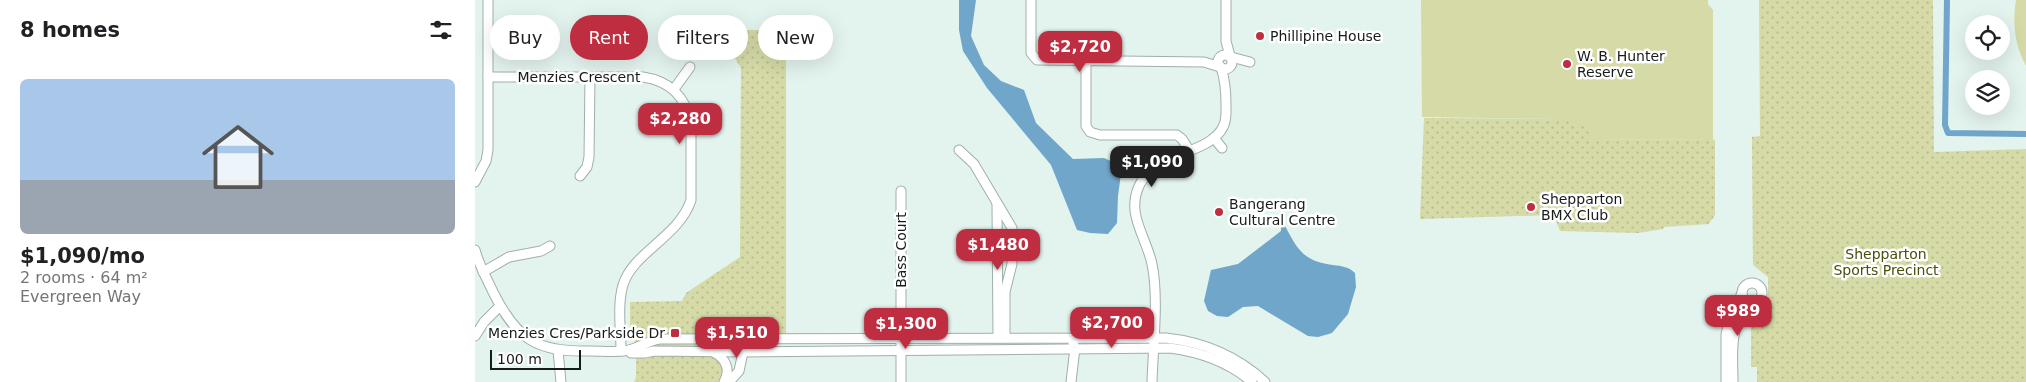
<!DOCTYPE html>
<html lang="en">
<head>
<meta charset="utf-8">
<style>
  :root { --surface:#fff; --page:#f2f2f2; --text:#202124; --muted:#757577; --accent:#be2e40 }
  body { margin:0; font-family:"DejaVu Sans",sans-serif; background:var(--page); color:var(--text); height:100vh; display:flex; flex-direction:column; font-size:19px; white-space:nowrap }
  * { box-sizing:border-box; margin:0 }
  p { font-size:16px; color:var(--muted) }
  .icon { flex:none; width:28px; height:28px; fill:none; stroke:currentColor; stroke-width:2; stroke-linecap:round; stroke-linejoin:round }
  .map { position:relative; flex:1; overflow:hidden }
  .side { display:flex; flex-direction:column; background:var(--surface); width:475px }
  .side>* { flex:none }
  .top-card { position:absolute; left:15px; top:15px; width:475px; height:45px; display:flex; gap:10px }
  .fabs { position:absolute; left:1490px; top:15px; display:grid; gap:10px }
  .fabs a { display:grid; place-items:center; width:45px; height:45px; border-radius:50%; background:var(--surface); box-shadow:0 5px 20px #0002; font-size:25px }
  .scale { position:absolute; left:15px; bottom:12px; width:91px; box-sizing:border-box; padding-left:5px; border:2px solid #161c1a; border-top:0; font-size:14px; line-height:18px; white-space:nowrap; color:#161c1a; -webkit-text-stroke:4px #fff; paint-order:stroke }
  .price { position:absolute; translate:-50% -42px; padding:0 11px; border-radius:10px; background:var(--accent); color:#fff; font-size:16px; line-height:32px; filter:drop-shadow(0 1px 2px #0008) }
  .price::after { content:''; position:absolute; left:50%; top:30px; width:15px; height:11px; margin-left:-8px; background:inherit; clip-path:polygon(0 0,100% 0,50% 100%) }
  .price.on { background:#222; color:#fff }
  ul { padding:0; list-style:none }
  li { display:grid; align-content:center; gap:10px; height:265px; padding:0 20px }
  li span { display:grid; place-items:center; height:155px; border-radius:8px; color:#555 }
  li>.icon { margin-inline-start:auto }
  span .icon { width:90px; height:90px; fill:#fffc; stroke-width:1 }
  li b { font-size:21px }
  h2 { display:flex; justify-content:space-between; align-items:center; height:60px; padding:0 20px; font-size:21px }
  .pill { padding:0 18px; border-radius:22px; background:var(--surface); box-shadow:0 5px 20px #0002; font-size:18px; line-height:45px }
  .pill.on { background:var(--accent); color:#fff }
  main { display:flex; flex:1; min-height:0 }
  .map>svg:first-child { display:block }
  .grass { fill:#d5daa7 }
  .park { fill:url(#park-dots) }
  .water { fill:#6fa6ca }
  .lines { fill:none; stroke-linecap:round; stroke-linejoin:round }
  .canal { stroke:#6fa6ca; stroke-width:6 }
  .minor-casing { stroke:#a0afaa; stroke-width:11 }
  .minor { stroke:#fff; stroke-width:9 }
  .poi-dot { fill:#be2e40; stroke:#fff; stroke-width:2 }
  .labels { text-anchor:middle; stroke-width:5; stroke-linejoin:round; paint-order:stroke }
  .poi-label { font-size:14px; fill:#161c1a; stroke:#fff; text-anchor:start }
  .street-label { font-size:14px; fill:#161c1a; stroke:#fff }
  .park-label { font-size:14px; fill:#4b4f0a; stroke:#fff }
</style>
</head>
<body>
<main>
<section class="side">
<h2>8 homes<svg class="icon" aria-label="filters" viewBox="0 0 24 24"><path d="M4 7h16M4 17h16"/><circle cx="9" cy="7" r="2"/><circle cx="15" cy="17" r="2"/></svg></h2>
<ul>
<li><span style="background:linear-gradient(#a9c7e8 65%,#9aa5b1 0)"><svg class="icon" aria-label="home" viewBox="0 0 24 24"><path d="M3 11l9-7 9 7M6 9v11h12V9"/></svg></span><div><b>$1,090/mo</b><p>2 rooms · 64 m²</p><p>Evergreen Way</p></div></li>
</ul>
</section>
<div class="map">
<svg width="1551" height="382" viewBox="0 0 1551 382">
  <defs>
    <pattern id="park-dots" width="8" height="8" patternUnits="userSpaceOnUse" patternTransform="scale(1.25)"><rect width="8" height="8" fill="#d5daa7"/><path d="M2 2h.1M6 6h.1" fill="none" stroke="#b6ba8f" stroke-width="1.8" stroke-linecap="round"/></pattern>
  </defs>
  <rect width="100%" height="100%" fill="#e3f3ee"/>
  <g class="grass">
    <path d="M946 0H1233V4L1238 10V140L1115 139 1088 119 947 117Z"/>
    <path d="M1541 0H1551V66C1540 47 1537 22 1541 0Z"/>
  </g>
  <g class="park">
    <path d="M1284 0H1458L1459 152 1551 149V382H1282V367H1276V319H1293V277L1278 265 1277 137 1285 136Z"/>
    <path d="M212 30H311V334H235L236 356 244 359 250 371 243 382H159L161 377V345L155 331V302L207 301 211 293 265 257 266 68 250 42 241 39 228 57 212 46Z"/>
    <path d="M949 118 1088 119 1113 127 1115 139 1240 140V215L1234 224 1189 227 1188 229 1163 233 1085 231 1079 215 945 219Z"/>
  </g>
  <g class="water">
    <path d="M484 0H501L496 36 509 65 526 81 549 90 561 123 598 159 629 158 647 166 643 196 642 223 633 234 615 233 602 230 576 165 512 88 488 51 484 30Z"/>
    <path d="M806 225 810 226C823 250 828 261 858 265 867 266 874 267 880 273L881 287 873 314 857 333 843 337 833 336 783 306 768 307 753 317 742 316 733 311 729 301 736 270 763 264 806 231Z"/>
  </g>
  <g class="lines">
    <path class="canal" d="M1472 0 1470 125 1473 133 1551 134"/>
    <defs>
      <g id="minor">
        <path d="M556 0V53L562 60 729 62 745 67"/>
        <path d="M751 0V41L755 56"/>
        <circle cx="750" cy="62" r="7"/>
        <path d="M756 57 775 62"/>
        <path d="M611 61V126L615 132 625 135H702L707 139 714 150"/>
        <path d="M13 77H168C195 81 210 96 216 123V200C204 237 158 252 148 285 142 305 146 330 146 351"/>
        <path d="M199 89 215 67"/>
        <path d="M739 138 747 148"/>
        <path d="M484 150 499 164 537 228V264L530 292V338"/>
        <path d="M105 176 112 167 114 157 115 77"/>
        <path d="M0 182 11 161 13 150V0"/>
        <path d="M426 191V382"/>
        <path d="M522 204 523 338"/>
        <path d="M0 250C4 265 12 279 18 292 42 340 62 352 114 351 126 351 138 352 149 351 163 349 174 340 185 339L691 338C728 342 762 356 790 382"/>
        <path d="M8 272 34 257 66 251 75 246"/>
        <circle cx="1277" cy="293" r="10"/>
        <path d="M0 336 9 322 25 306"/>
        <path d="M253 344 265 345 268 352 264 371 254 382"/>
        <path d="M83 351 86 382"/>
        <path d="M238 352C251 358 256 370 249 382"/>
        <path d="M156 353H170L179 351 268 352 695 348C725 352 754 362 777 382"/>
        <path d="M596 382 600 348 598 343"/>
        <path d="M677 382C678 347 684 297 677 264 671 236 650 213 665 184 682 152 735 154 748 127 752 120 751 112 751 104 751 91 750 80 746 67"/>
        <path d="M1251 382V334L1254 322 1267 293"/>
        <path d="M1258 382C1258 353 1252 319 1281 303"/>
      </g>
    </defs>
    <use href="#minor" class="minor-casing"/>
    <use href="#minor" class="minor"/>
  </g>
  <g class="poi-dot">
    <circle cx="785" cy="36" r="5"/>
    <circle cx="1092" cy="64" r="5"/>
    <circle cx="1056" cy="207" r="5"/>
    <circle cx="744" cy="212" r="5"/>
    <rect x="195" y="328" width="10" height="10" rx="2.5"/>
  </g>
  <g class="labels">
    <g class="poi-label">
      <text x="795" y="41">Phillipine House</text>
      <text x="1102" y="61">W. B. Hunter<tspan x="1102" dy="16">Reserve</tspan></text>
      <text x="1066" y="204">Shepparton<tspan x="1066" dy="16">BMX Club</tspan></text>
      <text x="754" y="209">Bangerang<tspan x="754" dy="16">Cultural Centre</tspan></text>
      <text x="190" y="338" text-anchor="end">Menzies Cres/Parkside Dr</text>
    </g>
    <g class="street-label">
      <text x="104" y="82">Menzies Crescent</text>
      <text transform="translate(426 250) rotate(-90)" y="5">Bass Court</text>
    </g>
    <g class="park-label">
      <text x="1411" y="259">Shepparton<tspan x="1411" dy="16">Sports Precinct</tspan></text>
    </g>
  </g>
</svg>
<div class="fabs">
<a><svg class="icon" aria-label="locate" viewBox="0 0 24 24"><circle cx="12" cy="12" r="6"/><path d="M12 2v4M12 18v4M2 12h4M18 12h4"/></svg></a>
<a><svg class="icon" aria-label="layers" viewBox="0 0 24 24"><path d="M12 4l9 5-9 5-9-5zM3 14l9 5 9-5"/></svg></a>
</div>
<div class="scale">100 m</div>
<b class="price" style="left:605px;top:73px">$2,720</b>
<b class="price" style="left:205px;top:145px">$2,280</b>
<b class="price on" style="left:677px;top:188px">$1,090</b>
<b class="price" style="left:523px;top:271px">$1,480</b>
<b class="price" style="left:1263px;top:337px">$989</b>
<b class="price" style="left:637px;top:349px">$2,700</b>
<b class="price" style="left:431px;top:350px">$1,300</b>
<b class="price" style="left:262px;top:359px">$1,510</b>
<div class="top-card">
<a class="pill">Buy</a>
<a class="pill on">Rent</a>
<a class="pill">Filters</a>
<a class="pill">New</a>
</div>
</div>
</main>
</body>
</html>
